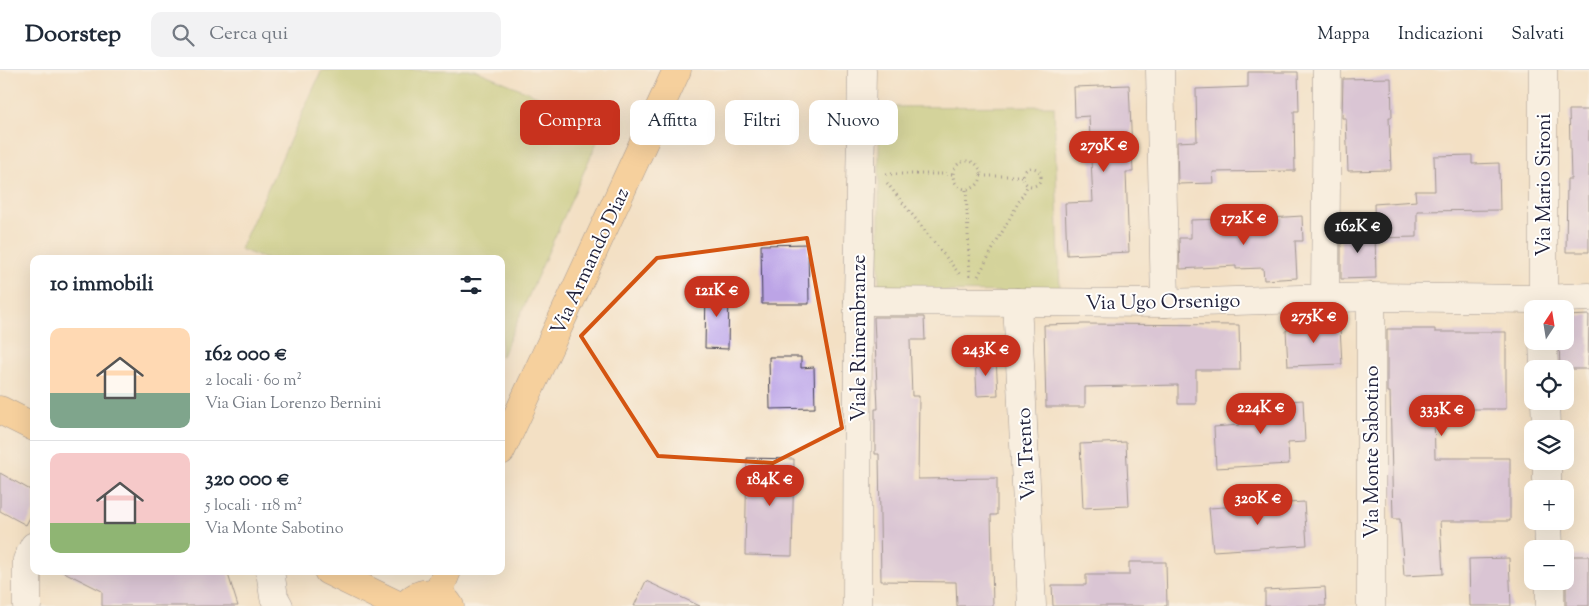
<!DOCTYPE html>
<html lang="it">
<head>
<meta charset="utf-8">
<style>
  :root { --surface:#fff; --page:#f2f2f3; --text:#1f2937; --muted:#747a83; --line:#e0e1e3; --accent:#c8321e }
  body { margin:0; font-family:"Sorts Mill Goudy",serif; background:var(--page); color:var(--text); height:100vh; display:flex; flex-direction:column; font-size:19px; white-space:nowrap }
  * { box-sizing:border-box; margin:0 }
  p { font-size:16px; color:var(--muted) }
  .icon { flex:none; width:28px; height:28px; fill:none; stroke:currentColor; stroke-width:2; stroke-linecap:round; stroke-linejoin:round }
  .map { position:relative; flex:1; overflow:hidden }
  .panel { position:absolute; left:30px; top:185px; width:475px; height:320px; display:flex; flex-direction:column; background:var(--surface); border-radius:10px; box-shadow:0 5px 20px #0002 }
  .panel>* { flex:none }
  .banner { position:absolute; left:520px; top:30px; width:475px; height:45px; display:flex; gap:10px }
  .needle { width:32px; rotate:12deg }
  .tools { position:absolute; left:1524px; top:230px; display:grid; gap:10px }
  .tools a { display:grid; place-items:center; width:50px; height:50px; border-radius:10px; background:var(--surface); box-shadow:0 5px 20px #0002; font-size:25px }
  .price { position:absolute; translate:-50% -42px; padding:0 11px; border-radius:18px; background:var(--accent); color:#fff; font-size:16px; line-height:32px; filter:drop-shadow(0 1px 2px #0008) }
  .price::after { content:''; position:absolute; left:50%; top:30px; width:15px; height:11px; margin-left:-8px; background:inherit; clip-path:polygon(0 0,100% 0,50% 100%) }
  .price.on { background:#222; color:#fff }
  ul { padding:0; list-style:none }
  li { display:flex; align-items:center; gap:15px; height:125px; padding:0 20px }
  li+li { border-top:1px solid var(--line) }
  li span { display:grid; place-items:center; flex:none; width:140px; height:100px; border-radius:10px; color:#555 }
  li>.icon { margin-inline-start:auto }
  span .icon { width:60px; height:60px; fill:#fffc; stroke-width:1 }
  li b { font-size:21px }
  h2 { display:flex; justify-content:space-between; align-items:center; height:60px; padding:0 20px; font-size:21px }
  .tag { padding:0 18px; border-radius:10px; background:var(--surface); box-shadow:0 5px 20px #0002; font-size:18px; line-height:45px }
  .tag.on { background:var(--accent); color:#fff }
  header { display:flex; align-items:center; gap:30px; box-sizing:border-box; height:70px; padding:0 25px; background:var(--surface); border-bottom:1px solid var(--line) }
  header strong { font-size:24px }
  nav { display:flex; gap:28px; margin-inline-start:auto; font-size:18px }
  .search { width:350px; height:45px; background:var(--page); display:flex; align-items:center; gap:12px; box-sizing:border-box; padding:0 18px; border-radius:10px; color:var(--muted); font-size:19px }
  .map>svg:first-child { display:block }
  .green { fill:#b0c468; stroke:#697352 }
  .building { fill:#bca4e6 }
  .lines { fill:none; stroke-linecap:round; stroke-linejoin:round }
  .minor-casing { stroke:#413e50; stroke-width:29 }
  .major-casing { stroke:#413e50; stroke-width:29 }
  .path { stroke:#413e50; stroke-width:3; stroke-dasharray:1 4; stroke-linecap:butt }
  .minor { stroke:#fff; stroke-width:28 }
  .major { stroke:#fbbd6e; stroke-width:28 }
  .marked { fill:none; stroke:#d45411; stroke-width:4; stroke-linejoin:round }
  .labels { text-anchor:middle; stroke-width:4; stroke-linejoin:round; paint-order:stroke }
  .street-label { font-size:20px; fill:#22223b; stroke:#fff }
</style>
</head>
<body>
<header>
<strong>Doorstep</strong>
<div class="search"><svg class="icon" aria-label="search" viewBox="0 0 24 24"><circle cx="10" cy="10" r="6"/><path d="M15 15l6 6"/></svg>Cerca qui</div>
<nav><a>Mappa</a><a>Indicazioni</a><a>Salvati</a></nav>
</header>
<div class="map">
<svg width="1589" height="536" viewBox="0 0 1589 536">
  <rect width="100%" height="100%" fill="#fff"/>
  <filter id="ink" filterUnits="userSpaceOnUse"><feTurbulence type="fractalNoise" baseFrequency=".02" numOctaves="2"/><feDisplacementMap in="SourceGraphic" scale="10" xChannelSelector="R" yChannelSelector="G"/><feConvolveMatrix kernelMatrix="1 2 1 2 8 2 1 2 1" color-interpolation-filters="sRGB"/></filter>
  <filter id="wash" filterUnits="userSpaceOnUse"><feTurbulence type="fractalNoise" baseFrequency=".0096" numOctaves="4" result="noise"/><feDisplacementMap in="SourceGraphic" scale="20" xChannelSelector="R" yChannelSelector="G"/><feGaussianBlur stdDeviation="1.12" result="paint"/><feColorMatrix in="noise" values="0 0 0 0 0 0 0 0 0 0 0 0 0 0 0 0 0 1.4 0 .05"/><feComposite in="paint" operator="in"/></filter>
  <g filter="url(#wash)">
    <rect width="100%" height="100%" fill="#f3e0c4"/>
    <g class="green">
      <path d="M322 0H475L605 54 502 286H501V189H265L240 179Z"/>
      <path d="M1054 36 1060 222 879 221V37Z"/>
    </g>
    <g id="blocks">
      <g class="building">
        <path d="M1248 2H1298L1299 41H1294L1295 101 1213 102 1214 113 1178 114 1177 72 1197 71 1196 19 1248 17Z"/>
        <path d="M1391 8 1392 47H1389L1391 100 1348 101 1346 48H1342L1343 9Z"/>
        <path d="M1129 15 1133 102H1126L1129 182 1067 185 1065 133 1093 132 1089 46 1075 47 1074 17Z"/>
        <path d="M1569 40H1589V182H1566L1567 109H1571Z"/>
        <path d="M1472 85V94L1499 93 1500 140 1417 141V167L1375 168 1374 134 1416 131 1415 121H1435L1434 86Z"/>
        <path d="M1302 146 1303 171H1295L1297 208 1264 210 1263 198 1236 199V196L1180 199 1179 168H1191V150L1223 149V153L1270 151V148Z"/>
        <path d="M1375 159 1376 208 1341 209V160Z"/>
        <path d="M808 174 809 234H762L761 175Z"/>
        <path d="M706 218 729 219 728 279 705 278Z"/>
        <path d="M1589 245 1588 299H1560L1559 271H1565V246Z"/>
        <path d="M874 247H924L925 270H910L912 326H919L918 409 997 408V445H991L993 536H957L956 512 881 511 879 384H875V339H878Z"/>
        <path d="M1326 249V258L1340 257 1342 294 1288 296 1286 260 1299 259 1298 250Z"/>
        <path d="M1084 254 1239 255 1240 300H1196V334H1178V315L1085 317V337H1046L1044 255Z"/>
        <path d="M1387 259H1435V262H1506V339H1434L1435 388H1510V451H1440L1443 504 1404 506 1400 449H1393L1390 322H1387Z"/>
        <path d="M769 287H801V298L814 297 815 338 770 339Z"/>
        <path d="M975 288H996L998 325 977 326Z"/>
        <path d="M1303 330 1305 372 1288 373 1289 394 1216 398 1214 357 1239 355 1238 334Z"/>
        <path d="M1126 372 1129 436 1083 438 1080 374Z"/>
        <path d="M747 388 794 389 792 486 745 485Z"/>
        <path d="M0 403 34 422V440L26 455 0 441Z"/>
        <path d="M1304 432 1307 475 1213 481 1209 438Z"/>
        <path d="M1569 486H1589V536H1566V507H1569Z"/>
        <path d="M1509 488 1511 536H1470L1469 489Z"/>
        <path d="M1129 492H1166L1167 536H1053L1052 515H1086V505H1129Z"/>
        <path d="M62 501H227L238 536H102V521Z"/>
        <path d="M646 511 700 536H634Z"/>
        <path d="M1325 517 1326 536H1265V520Z"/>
      </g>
    </g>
  </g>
  <g filter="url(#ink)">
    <use href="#blocks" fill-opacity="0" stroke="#413e50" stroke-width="1"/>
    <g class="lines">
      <defs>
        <g id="minor">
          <path d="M1160 0 1165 233"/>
          <path d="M1325 228 1327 0"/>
          <path d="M858 231 1165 233 1372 227 1542 229 1589 227"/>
          <path d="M1017 232 1032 536"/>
          <path d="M1543 239V0"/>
          <path d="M1543 271 1544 299"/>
          <path d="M1545 331 1546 359"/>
          <path d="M1547 391V419"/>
          <path d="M1548 451 1549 479"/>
          <path d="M270 501 274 527 279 536"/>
          <path d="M1550 511V536"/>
          <path d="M27 536V490L34 476"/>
          <path d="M857 536 858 231 862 0"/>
          <path d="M1371 536V239L1372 227"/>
        </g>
        <g id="major">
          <path d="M0 340 34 357"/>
          <path d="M501 381 677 0"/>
          <path d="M328 501 400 536"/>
          <path d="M437 525 447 501"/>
          <path d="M406 536C417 520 439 518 450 536"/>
        </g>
      </defs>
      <use href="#minor" class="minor-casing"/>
      <use href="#major" class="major-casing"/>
      <g class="path">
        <circle cx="967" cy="105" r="14"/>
        <circle cx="1032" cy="107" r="9"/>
        <path d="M886 104H952"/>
        <path d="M981 106H1023"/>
        <path d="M887 113 961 206"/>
        <path d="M966 120 970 206"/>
        <path d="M978 206 1028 115"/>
      </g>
      <use href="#minor" class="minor"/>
      <use href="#major" class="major"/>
    </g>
  </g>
  <path d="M0 0H1589V536H0ZM807 168 842 358 773 393 658 386 581 266 657 188Z" fill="#f3e0c4" fill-opacity=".55" fill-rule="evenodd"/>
  <path class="marked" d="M807 168 842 358 773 393 658 386 581 266 657 188Z"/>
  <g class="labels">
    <g class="street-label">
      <text transform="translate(1543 115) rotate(-90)" y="7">Via Mario Sironi</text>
      <text transform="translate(589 191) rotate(-65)" y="7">Via Armando Diaz</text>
      <text transform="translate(1163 231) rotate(-1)" y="7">Via Ugo Orsenigo</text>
      <text transform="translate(858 268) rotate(-90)" y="7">Viale Rimembranze</text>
      <text transform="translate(1371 382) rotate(-90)" y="7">Via Monte Sabotino</text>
      <text transform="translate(1025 384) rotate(-93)" y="7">Via Trento</text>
    </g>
  </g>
</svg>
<div class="tools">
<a><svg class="needle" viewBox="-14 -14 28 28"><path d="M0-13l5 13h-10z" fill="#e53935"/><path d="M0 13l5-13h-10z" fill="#747a83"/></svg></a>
<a><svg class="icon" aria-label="locate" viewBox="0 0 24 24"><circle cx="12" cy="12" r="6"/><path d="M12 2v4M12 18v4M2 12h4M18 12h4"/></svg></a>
<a><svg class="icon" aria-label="layers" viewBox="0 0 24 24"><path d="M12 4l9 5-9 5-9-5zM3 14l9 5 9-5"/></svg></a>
<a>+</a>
<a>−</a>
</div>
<b class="price" style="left:1104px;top:103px">279K €</b>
<b class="price" style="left:1244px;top:176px">172K €</b>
<b class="price on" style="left:1358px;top:184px">162K €</b>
<b class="price" style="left:717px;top:248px">121K €</b>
<b class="price" style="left:1314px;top:274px">275K €</b>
<b class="price" style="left:986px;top:307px">243K €</b>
<b class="price" style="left:1261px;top:365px">224K €</b>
<b class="price" style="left:1442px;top:367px">333K €</b>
<b class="price" style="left:770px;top:437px">184K €</b>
<b class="price" style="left:1258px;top:456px">320K €</b>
<div class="banner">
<a class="tag on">Compra</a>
<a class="tag">Affitta</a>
<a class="tag">Filtri</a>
<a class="tag">Nuovo</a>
</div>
<section class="panel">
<h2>10 immobili<svg class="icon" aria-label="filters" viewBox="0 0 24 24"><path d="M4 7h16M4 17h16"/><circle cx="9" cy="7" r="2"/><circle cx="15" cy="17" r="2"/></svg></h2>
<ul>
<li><span style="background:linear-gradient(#ffd9b3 65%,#7fa58c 0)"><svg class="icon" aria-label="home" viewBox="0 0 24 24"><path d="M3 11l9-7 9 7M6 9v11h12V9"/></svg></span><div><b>162 000 €</b><p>2 locali · 60 m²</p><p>Via Gian Lorenzo Bernini</p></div></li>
<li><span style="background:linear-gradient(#f6c9c9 70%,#8fb573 0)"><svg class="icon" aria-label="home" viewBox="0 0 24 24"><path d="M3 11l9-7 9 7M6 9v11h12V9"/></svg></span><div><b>320 000 €</b><p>5 locali · 118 m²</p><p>Via Monte Sabotino</p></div></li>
</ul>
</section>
</div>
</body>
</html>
